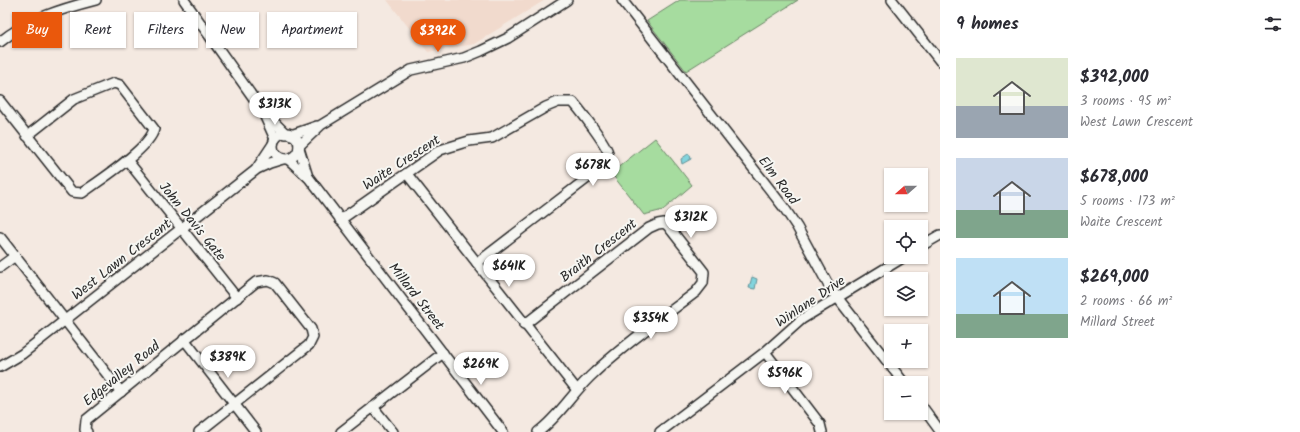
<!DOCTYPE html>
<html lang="en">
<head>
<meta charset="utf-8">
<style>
  :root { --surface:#fff; --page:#f2f2f3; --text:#2b2b33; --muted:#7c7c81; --accent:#ea580c }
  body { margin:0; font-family:Kalam,sans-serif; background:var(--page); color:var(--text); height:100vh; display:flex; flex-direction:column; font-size:15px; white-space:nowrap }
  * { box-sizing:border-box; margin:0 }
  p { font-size:13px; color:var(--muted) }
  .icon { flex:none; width:22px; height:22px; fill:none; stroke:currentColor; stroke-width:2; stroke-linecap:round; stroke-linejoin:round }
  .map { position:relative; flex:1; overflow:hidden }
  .drawer { display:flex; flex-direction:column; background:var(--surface); width:360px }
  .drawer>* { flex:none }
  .top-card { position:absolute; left:12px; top:12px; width:380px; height:36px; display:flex; gap:8px }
  .needle { width:26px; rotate:249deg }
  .controls { position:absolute; left:884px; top:168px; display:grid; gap:8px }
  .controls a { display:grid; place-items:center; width:44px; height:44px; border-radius:0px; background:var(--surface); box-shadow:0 1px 3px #0004; font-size:20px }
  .price { position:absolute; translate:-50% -34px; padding:0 9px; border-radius:14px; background:#fff; color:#222; font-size:13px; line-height:26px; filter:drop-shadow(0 1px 2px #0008) }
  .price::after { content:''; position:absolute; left:50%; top:24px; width:12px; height:9px; margin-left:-6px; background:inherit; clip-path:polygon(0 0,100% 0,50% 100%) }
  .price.current { background:var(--accent); color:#fff }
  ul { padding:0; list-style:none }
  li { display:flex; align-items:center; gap:12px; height:100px; padding:0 16px }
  li span { display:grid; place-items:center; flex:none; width:112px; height:80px; border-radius:0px; color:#555 }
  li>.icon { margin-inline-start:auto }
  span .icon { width:48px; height:48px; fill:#fffc; stroke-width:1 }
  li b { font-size:17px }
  h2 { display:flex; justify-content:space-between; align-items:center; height:48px; padding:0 16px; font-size:17px }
  .tag { padding:0 14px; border-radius:0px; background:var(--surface); box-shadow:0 1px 3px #0004; font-size:14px; line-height:36px }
  .tag.current { background:var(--accent); color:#fff }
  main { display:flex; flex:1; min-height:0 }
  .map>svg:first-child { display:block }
  .built { fill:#f1dacd }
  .green { fill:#a6dc9f; stroke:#688465 }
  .water { fill:#83d4dd; stroke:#609096 }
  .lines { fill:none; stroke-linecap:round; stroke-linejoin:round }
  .minor-casing { stroke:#2b2b2b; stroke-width:12 }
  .minor { stroke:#f6f6f2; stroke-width:9 }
  .labels { text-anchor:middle; stroke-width:4; stroke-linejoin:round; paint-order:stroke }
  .street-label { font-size:14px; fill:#2b2b2b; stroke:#f6f6f2 }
</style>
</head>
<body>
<main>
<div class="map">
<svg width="940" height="432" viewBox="0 0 940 432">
  <rect width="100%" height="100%" fill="#f4e9e1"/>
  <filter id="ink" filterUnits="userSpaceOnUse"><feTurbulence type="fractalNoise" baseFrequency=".025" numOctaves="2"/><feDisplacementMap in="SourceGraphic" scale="8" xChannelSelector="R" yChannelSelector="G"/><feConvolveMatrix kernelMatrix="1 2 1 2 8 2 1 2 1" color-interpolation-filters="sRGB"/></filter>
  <g filter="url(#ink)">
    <path class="built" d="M387 0H545L474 44 428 52Z"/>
    <g class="green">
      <path d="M680 0H798L686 71 647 21Z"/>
      <path d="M655 138 692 185 663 210 644 215 611 173Z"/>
    </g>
    <g class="water">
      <path d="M688 154 690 155 691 159 682 164 681 159Z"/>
      <path d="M752 277 757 279 755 289 749 288Z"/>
    </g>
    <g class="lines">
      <defs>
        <g id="minor">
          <path d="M184 0 262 110 275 139"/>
          <path d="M622 0 785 209 797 227 830 288 904 383"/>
          <path d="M892 0 940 61"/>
          <path d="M0 42C28 19 61 9 96 0"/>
          <path d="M0 101 72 192 82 193C99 181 150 148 154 129L120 85 114 83 74 99 27 136"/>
          <path d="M267 115 286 134"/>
          <circle cx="286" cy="146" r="13"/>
          <path d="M291 135 317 126"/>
          <path d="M299 146 321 125 411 70 464 58 481 51 508 38 567 0"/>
          <path d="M299 148 308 177"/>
          <path d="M288 159 309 178 503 432"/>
          <path d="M127 160 237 298"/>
          <path d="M257 168 273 144"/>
          <path d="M407 174 577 390"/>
          <path d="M340 220 440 150 469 141 492 138 546 107 558 102H573C580 110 607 145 608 153 609 159 605 163 602 167L477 263"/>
          <path d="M0 237 121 392"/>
          <path d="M921 246 940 235"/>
          <path d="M0 267 15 256"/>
          <path d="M524 325 649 228 658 224 664 223 668 226 704 272 703 283 696 292C662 318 626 343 595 372 574 390 560 416 538 432"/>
          <path d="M184 339 256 432"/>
          <path d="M765 352 820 424 822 432"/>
          <path d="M0 367 22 354 257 169 270 163 283 159"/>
          <path d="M921 405 940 431"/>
          <path d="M373 407 393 432"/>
          <path d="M87 432 85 430 86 420 256 282 268 280 275 283 311 329 313 337 309 345 199 432"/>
          <path d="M341 432 443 353"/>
          <path d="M660 432 765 352 802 319 904 257"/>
        </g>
      </defs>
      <use href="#minor" class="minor-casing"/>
      <use href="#minor" class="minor"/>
    </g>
  </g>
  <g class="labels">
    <g class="street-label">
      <text transform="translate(401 162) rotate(-33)" y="5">Waite Crescent</text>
      <text transform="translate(779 180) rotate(53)" y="5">Elm Road</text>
      <text transform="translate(193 221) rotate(51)" y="5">John Davis Gate</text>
      <text transform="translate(598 250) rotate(-38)" y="5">Braith Crescent</text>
      <text transform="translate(121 259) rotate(-38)" y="5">West Lawn Crescent</text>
      <text transform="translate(417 296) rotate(52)" y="5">Millard Street</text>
      <text transform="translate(810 301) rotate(-34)" y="5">Winlane Drive</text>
      <text transform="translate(121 373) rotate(-39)" y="5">Edgevalley Road</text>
    </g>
  </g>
</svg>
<div class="controls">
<a><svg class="needle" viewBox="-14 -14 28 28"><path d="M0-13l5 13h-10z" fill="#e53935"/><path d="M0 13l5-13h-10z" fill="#7c7c81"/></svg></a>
<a><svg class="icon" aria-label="locate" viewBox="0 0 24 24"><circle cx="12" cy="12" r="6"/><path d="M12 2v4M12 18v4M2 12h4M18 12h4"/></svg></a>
<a><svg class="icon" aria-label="layers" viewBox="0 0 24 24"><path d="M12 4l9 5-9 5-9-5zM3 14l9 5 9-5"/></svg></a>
<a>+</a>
<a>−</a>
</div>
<b class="price current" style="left:438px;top:53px">$392K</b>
<b class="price" style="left:275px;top:126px">$313K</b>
<b class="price" style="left:593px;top:187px">$678K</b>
<b class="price" style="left:691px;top:239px">$312K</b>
<b class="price" style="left:509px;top:288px">$641K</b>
<b class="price" style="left:651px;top:340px">$354K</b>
<b class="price" style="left:228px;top:379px">$389K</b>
<b class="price" style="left:481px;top:386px">$269K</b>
<b class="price" style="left:785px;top:395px">$596K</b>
<div class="top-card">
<a class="tag current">Buy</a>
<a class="tag">Rent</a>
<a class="tag">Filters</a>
<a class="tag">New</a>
<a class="tag">Apartment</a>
</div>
</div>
<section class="drawer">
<h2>9 homes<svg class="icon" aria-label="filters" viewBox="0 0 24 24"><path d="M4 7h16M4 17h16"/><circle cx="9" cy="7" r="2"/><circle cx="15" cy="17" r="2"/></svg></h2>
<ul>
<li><span style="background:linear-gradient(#dfe7d0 60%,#9aa5b1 0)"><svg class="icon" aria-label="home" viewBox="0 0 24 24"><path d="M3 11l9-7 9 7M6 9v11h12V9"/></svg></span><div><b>$392,000</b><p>3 rooms · 95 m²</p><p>West Lawn Crescent</p></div></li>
<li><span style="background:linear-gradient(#c9d6e8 65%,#7fa58c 0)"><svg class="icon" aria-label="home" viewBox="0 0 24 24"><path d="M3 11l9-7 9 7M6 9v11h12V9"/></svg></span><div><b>$678,000</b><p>5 rooms · 173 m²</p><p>Waite Crescent</p></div></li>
<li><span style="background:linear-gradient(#bfe0f5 70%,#7fa58c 0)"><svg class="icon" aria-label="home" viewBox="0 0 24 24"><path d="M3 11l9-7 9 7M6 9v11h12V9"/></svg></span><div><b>$269,000</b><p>2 rooms · 66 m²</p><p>Millard Street</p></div></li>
</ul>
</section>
</main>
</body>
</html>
